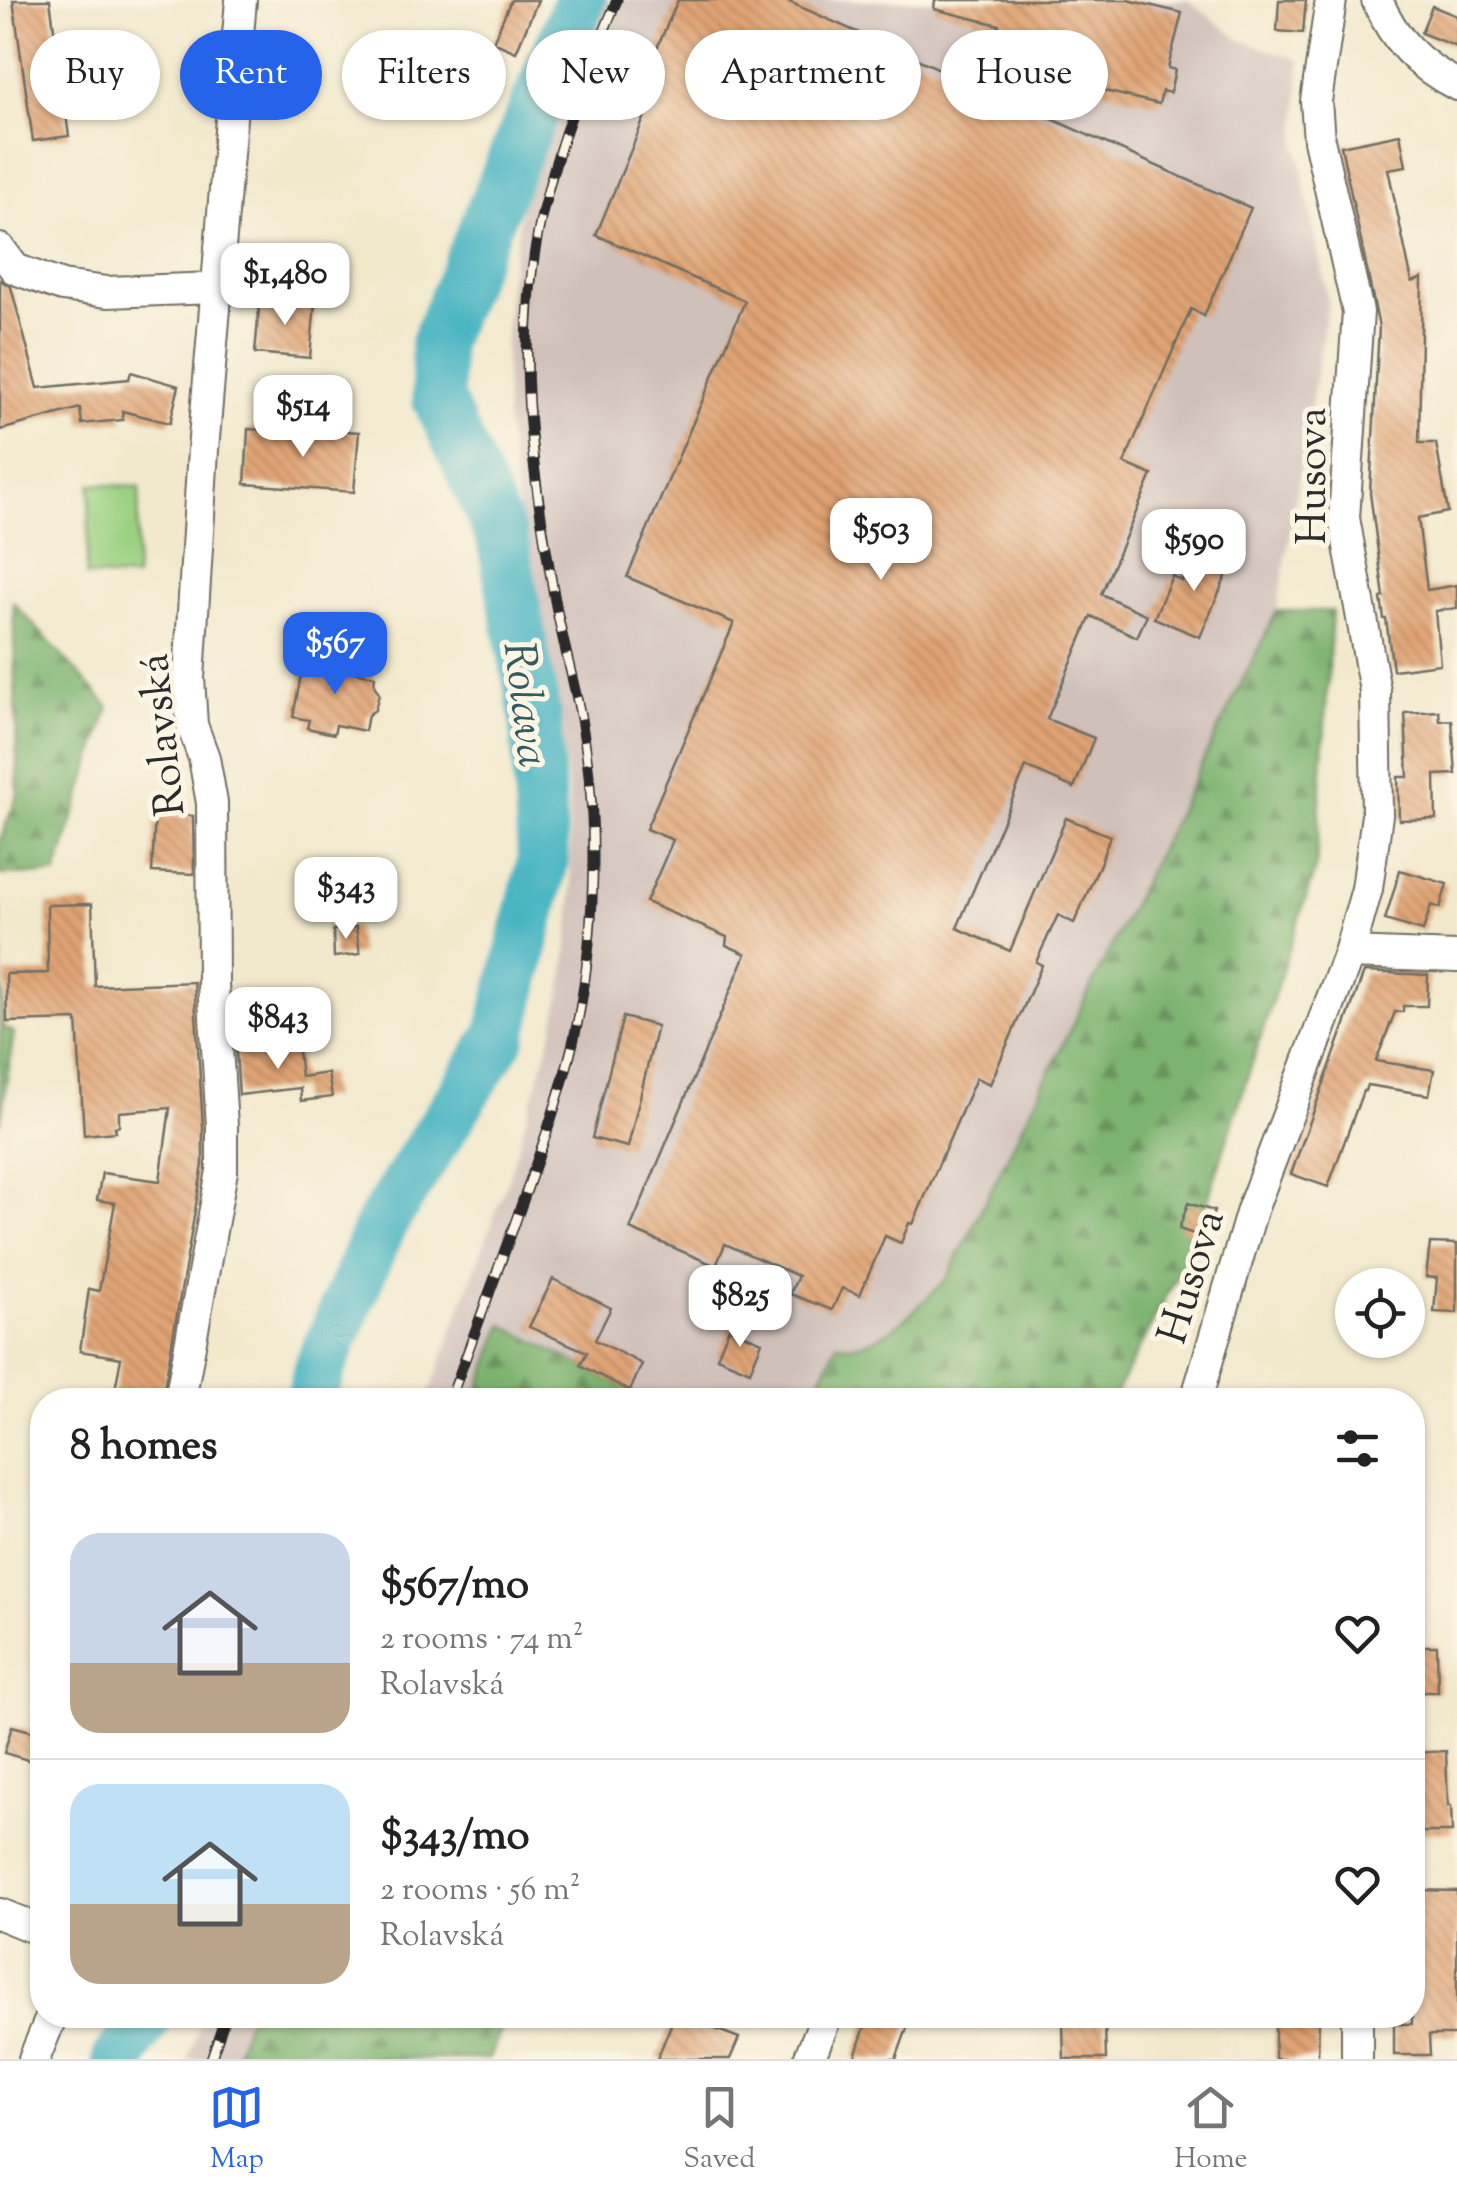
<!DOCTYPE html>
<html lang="en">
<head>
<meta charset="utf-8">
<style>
  :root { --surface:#fff; --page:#f6f6f6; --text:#222; --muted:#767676; --line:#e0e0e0; --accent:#2563eb }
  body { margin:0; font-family:"Sorts Mill Goudy",serif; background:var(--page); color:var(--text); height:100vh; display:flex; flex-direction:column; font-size:38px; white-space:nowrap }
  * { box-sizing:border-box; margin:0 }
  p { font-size:32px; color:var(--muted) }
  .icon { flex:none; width:55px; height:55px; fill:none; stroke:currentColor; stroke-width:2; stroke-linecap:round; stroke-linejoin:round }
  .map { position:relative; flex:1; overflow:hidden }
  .drawer { position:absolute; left:30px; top:1388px; width:1395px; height:640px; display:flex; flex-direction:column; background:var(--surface); border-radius:40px; box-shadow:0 2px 8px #0004 }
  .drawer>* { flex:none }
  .guide { position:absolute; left:30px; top:30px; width:1398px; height:90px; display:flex; gap:20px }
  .controls { position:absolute; left:1335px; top:1268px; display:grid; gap:20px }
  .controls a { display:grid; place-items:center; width:90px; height:90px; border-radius:50%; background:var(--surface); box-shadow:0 2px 8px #0004; font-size:50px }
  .price { position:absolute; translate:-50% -85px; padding:0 22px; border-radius:20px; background:#fff; color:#222; font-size:32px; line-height:65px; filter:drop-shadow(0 2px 5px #0008) }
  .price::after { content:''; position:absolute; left:50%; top:60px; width:30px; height:22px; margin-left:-15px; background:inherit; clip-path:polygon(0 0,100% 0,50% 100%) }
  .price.active { background:var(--accent); color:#fff }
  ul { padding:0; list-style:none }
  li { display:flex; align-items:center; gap:30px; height:250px; padding:0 40px }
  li+li { border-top:2px solid var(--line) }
  li span { display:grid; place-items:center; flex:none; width:280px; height:200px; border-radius:30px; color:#555 }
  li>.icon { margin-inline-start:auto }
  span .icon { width:120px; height:120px; fill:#fffc; stroke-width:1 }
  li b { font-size:42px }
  h2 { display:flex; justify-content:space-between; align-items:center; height:120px; padding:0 40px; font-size:42px }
  .chip { padding:0 35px; border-radius:45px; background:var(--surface); box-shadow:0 2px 8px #0004; font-size:35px; line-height:90px }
  .chip.active { background:var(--accent); color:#fff }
  .tab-bar { display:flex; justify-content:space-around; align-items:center; height:140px; border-top:2px solid var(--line); background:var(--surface); font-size:28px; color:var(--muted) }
  .tab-bar a { display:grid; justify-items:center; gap:5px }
  .tab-bar .active { color:var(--accent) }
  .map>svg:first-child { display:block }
  .industrial { fill:#cfc0ba }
  .grass { fill:#9cd182; stroke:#647e56; stroke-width:2.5 }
  .forest { fill:url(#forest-firs); stroke:#546f4e; stroke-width:2.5 }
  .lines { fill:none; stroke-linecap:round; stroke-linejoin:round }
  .river { stroke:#46b4c2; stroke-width:52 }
  .building { fill:url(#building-back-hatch) }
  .minor-casing { stroke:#716e64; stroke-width:34 }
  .minor { stroke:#fff; stroke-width:30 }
  .rail-casing { stroke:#2b2b2b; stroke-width:11 }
  .rail { stroke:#fcf5e5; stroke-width:8; stroke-dasharray:22; stroke-linecap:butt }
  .labels { text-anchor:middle; stroke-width:10; stroke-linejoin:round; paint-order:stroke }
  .street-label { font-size:42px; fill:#2b2b2b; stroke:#fcf5e5 }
  .water-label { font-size:45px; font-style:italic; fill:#345b60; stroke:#fcf5e5 }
</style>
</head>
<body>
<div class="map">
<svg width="1457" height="2059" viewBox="0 0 1457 2059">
  <defs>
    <pattern id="forest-firs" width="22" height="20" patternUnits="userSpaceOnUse" patternTransform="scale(2.5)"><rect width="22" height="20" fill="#7db370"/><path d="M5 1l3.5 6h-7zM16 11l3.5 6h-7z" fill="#67925c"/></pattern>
    <pattern id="building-back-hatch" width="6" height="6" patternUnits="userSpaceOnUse" patternTransform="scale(2.5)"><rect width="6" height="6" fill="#e1a474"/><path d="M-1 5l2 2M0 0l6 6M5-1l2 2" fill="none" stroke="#b7865f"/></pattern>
  </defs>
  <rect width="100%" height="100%" fill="#fcf5e5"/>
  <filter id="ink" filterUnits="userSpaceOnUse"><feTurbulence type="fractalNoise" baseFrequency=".01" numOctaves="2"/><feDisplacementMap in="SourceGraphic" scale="20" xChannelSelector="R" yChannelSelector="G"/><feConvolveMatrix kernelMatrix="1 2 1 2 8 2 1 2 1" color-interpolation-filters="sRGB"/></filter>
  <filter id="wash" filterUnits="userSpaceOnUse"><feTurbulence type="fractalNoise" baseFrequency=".0048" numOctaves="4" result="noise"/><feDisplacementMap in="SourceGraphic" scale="40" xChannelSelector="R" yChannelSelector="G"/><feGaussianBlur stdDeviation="2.25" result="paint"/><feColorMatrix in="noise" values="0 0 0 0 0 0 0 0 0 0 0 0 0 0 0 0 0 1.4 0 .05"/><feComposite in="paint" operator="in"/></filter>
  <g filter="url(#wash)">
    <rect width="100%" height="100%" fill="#f2e9cd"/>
    <g class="industrial">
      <path d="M593 0H1188L1240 40 1300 60 1297 145 1328 302 1277 611 947 1279 888 1332 870 1341 850 1347 837 1344 811 1400H643L630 1391 504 1325 475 1400H427L509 1176 553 1030 565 973 572 904 568 791 559 721 533 603 515 490 506 419 505 348 509 285 522 203 545 121Z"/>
      <path d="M203 2015H249L234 2059H188Z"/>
    </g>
    <path class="grass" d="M91 484 140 487 135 578 86 576Z"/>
    <g class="forest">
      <path d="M13 602 109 707 56 874 0 875V839L18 795Z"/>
      <path d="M1277 611H1332L1316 866 1193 1245 1112 1400H811L837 1344C881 1353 917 1306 947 1279Z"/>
      <path d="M0 905 3 1028 14 1032 0 1125Z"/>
      <path d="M503 1325 630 1391 643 1400H475Z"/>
      <path d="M249 2015H506L489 2059H234Z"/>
    </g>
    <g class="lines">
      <g class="river">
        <path d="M311 1400 321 1365 381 1224 501 1035 543 860 535 716 502 538 438 399 436 343 580 0"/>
        <path d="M118 2059 148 2015"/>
      </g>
    </g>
    <g id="blocks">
      <g class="building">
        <path d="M13 0H50L69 136 33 141Z"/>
        <path d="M511 0H538L516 52 493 42Z"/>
        <path d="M678 0H785L1251 208 1204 316 1191 309 1124 463 1152 475 1101 594 1147 615 1137 637 1091 616 1047 719 1094 738 1074 788 1026 767 957 928 1010 951 1066 818 1110 836 1100 864 1074 923 1058 915 1036 962 1042 965 990 1084 976 1078 913 1224 909 1223 901 1243 885 1236 860 1295 842 1288 832 1310 790 1294 798 1276 725 1244 716 1266 630 1229 746 954 726 945 727 937 646 902 673 840 646 829 734 623 627 577 745 301 596 235 650 104 639 99 644 89 640 87Z"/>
        <path d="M935 0H1128L1182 13 1168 68 1175 70 1170 93 1162 91 1159 104 989 63 999 25 934 9Z"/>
        <path d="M1279 0H1306L1303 33 1277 31Z"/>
        <path d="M1432 6 1457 16V47L1421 33Z"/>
        <path d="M1400 134 1406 166 1388 169 1412 282 1422 278 1419 443H1436L1448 512 1418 518 1427 590 1457 585V608L1435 611 1440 664 1393 670 1386 619H1384L1381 598 1384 597 1370 493 1379 327 1341 146Z"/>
        <path d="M0 280 11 287 38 388 129 379 131 372 179 386 170 423 122 411 123 420 82 424 80 408 0 430Z"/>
        <path d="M260 298 315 303 310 358 255 353Z"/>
        <path d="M248 429 320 434 321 429 359 432 354 492 245 484Z"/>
        <path d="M1197 550 1232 562 1200 637 1154 618 1172 576 1182 581Z"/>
        <path d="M336 656 348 658 353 672 375 676 374 685 379 694 375 710 368 715 365 731 336 725 334 734 307 728 309 720 293 717 303 664 326 668 327 665Z"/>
        <path d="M1439 711 1440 721 1452 720 1456 774 1435 775 1436 819 1399 820 1398 777H1408L1405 713Z"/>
        <path d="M155 814 193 816 194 874 152 872Z"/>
        <path d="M1400 870 1447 884 1440 908 1431 905 1423 931 1385 920Z"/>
        <path d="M92 904 95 986 194 982 203 1127V1165L162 1400H113L121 1358 80 1351 89 1289 99 1291 115 1203 97 1200 102 1173 160 1181 170 1108 119 1112V1126L115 1127 116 1132 84 1135 77 1020 7 1022 6 974 48 973 47 905Z"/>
        <path d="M356 927 360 954 334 957 333 930Z"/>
        <path d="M1364 972 1428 975 1427 1006H1403V1012H1395L1376 1061 1434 1070 1429 1095 1367 1085 1365 1091H1363L1328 1187 1291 1174Z"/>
        <path d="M623 1017 657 1026 628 1147 592 1138Z"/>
        <path d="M297 1042 301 1077 328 1073 332 1097 301 1101 300 1088 239 1095 236 1050Z"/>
        <path d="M1188 1203 1214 1211 1205 1238 1179 1229Z"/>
        <path d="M1430 1243 1457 1244V1313L1434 1312 1437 1278 1426 1277Z"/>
        <path d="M553 1279 611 1308 595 1340 642 1364 630 1391 580 1365 587 1352 529 1327Z"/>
        <path d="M729 1328 762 1342 750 1371 717 1357Z"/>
        <path d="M1412 1646H1437L1438 1692H1412Z"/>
        <path d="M12 1726 42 1734V1764L4 1753Z"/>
        <path d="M1446 1751 1448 1806H1451L1452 1832H1415L1416 1822H1412V1753Z"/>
        <path d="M1412 1890 1457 1891V2035H1429L1430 2055H1394V2024H1412Z"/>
        <path d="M675 2015H715L710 2027 739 2038 730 2059H657Z"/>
        <path d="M869 2015H895L910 2020 896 2059H854Z"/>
        <path d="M1275 2015 1319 2016 1318 2059H1275Z"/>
        <path d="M1105 2023 1106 2059H1064L1063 2024Z"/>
      </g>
    </g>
  </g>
  <g filter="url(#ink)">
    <use href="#blocks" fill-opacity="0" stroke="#716e64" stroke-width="2.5"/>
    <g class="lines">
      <defs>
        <g id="minor">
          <path d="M1377 0C1394 40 1418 65 1457 85"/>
          <path d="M0 249 15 269 62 286 107 292 216 288"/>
          <path d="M1349 953 1457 957"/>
          <path d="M180 1400 222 1171V1126L213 984 212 803 204 758 192 725 189 678 203 450 241 0"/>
          <path d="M1196 1400 1252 1210 1349 953 1367 889 1377 815 1375 691 1344 518 1358 312 1319 140 1316 101 1331 0"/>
          <path d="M0 1914 42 1931"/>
          <path d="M34 2059 52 2015"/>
          <path d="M809 2059 827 2015"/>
          <path d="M1357 2059V2015"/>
        </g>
      </defs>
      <use href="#minor" class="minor-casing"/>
      <use href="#minor" class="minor"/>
      <defs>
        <g id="rail">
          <path d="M450 1400C472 1341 493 1282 515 1223 536 1164 558 1104 573 1043 587 983 593 917 593 856 593 809 589 760 580 713 572 674 561 635 554 595 531 467 512 335 544 206 561 135 589 67 617 0"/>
          <path d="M211 2059 226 2015"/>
        </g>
      </defs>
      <use href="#rail" class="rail-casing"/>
      <use href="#rail" class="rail"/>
    </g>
  </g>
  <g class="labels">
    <g class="street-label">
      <text transform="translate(1310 476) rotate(-90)" y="15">Husova</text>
      <text transform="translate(160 735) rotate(-96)" y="15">Rolavská</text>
      <text transform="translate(1189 1276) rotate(-73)" y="15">Husova</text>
    </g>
    <g class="water-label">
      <text transform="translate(528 704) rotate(83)" y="16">Rolava</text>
    </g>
  </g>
</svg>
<div class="controls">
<a><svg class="icon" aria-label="locate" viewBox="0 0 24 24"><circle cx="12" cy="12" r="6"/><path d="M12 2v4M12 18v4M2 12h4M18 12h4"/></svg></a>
</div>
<b class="price" style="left:285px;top:328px">$1,480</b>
<b class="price" style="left:303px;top:460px">$514</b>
<b class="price" style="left:881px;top:583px">$503</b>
<b class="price" style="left:1194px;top:594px">$590</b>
<b class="price active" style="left:335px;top:697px">$567</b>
<b class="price" style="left:346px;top:942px">$343</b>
<b class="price" style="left:278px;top:1072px">$843</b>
<b class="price" style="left:740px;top:1350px">$825</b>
<div class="guide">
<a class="chip">Buy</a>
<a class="chip active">Rent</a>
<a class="chip">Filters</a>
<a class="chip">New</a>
<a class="chip">Apartment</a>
<a class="chip">House</a>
</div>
<section class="drawer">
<h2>8 homes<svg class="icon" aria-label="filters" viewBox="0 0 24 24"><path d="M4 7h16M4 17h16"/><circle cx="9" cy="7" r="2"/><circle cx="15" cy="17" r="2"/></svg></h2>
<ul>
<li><span style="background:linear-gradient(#c9d6e8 65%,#b9a48a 0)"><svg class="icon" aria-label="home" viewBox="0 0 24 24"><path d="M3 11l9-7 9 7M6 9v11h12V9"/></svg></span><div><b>$567/mo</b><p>2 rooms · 74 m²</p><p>Rolavská</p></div><svg class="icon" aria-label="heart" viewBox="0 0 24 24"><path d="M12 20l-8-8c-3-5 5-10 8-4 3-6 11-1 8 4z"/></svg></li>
<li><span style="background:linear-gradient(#bfe0f5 60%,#b9a48a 0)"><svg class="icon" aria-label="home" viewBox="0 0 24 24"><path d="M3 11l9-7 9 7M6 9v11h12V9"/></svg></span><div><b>$343/mo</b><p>2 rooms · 56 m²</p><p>Rolavská</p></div><svg class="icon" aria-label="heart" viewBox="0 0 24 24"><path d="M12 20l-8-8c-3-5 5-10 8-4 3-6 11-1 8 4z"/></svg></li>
</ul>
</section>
</div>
<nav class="tab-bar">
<a class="active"><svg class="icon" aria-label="map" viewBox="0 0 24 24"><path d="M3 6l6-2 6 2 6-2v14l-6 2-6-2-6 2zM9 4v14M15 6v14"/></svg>Map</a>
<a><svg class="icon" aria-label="saved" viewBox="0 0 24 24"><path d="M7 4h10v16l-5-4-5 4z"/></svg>Saved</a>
<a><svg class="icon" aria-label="home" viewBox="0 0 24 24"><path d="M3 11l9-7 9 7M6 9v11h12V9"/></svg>Home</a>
</nav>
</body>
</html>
